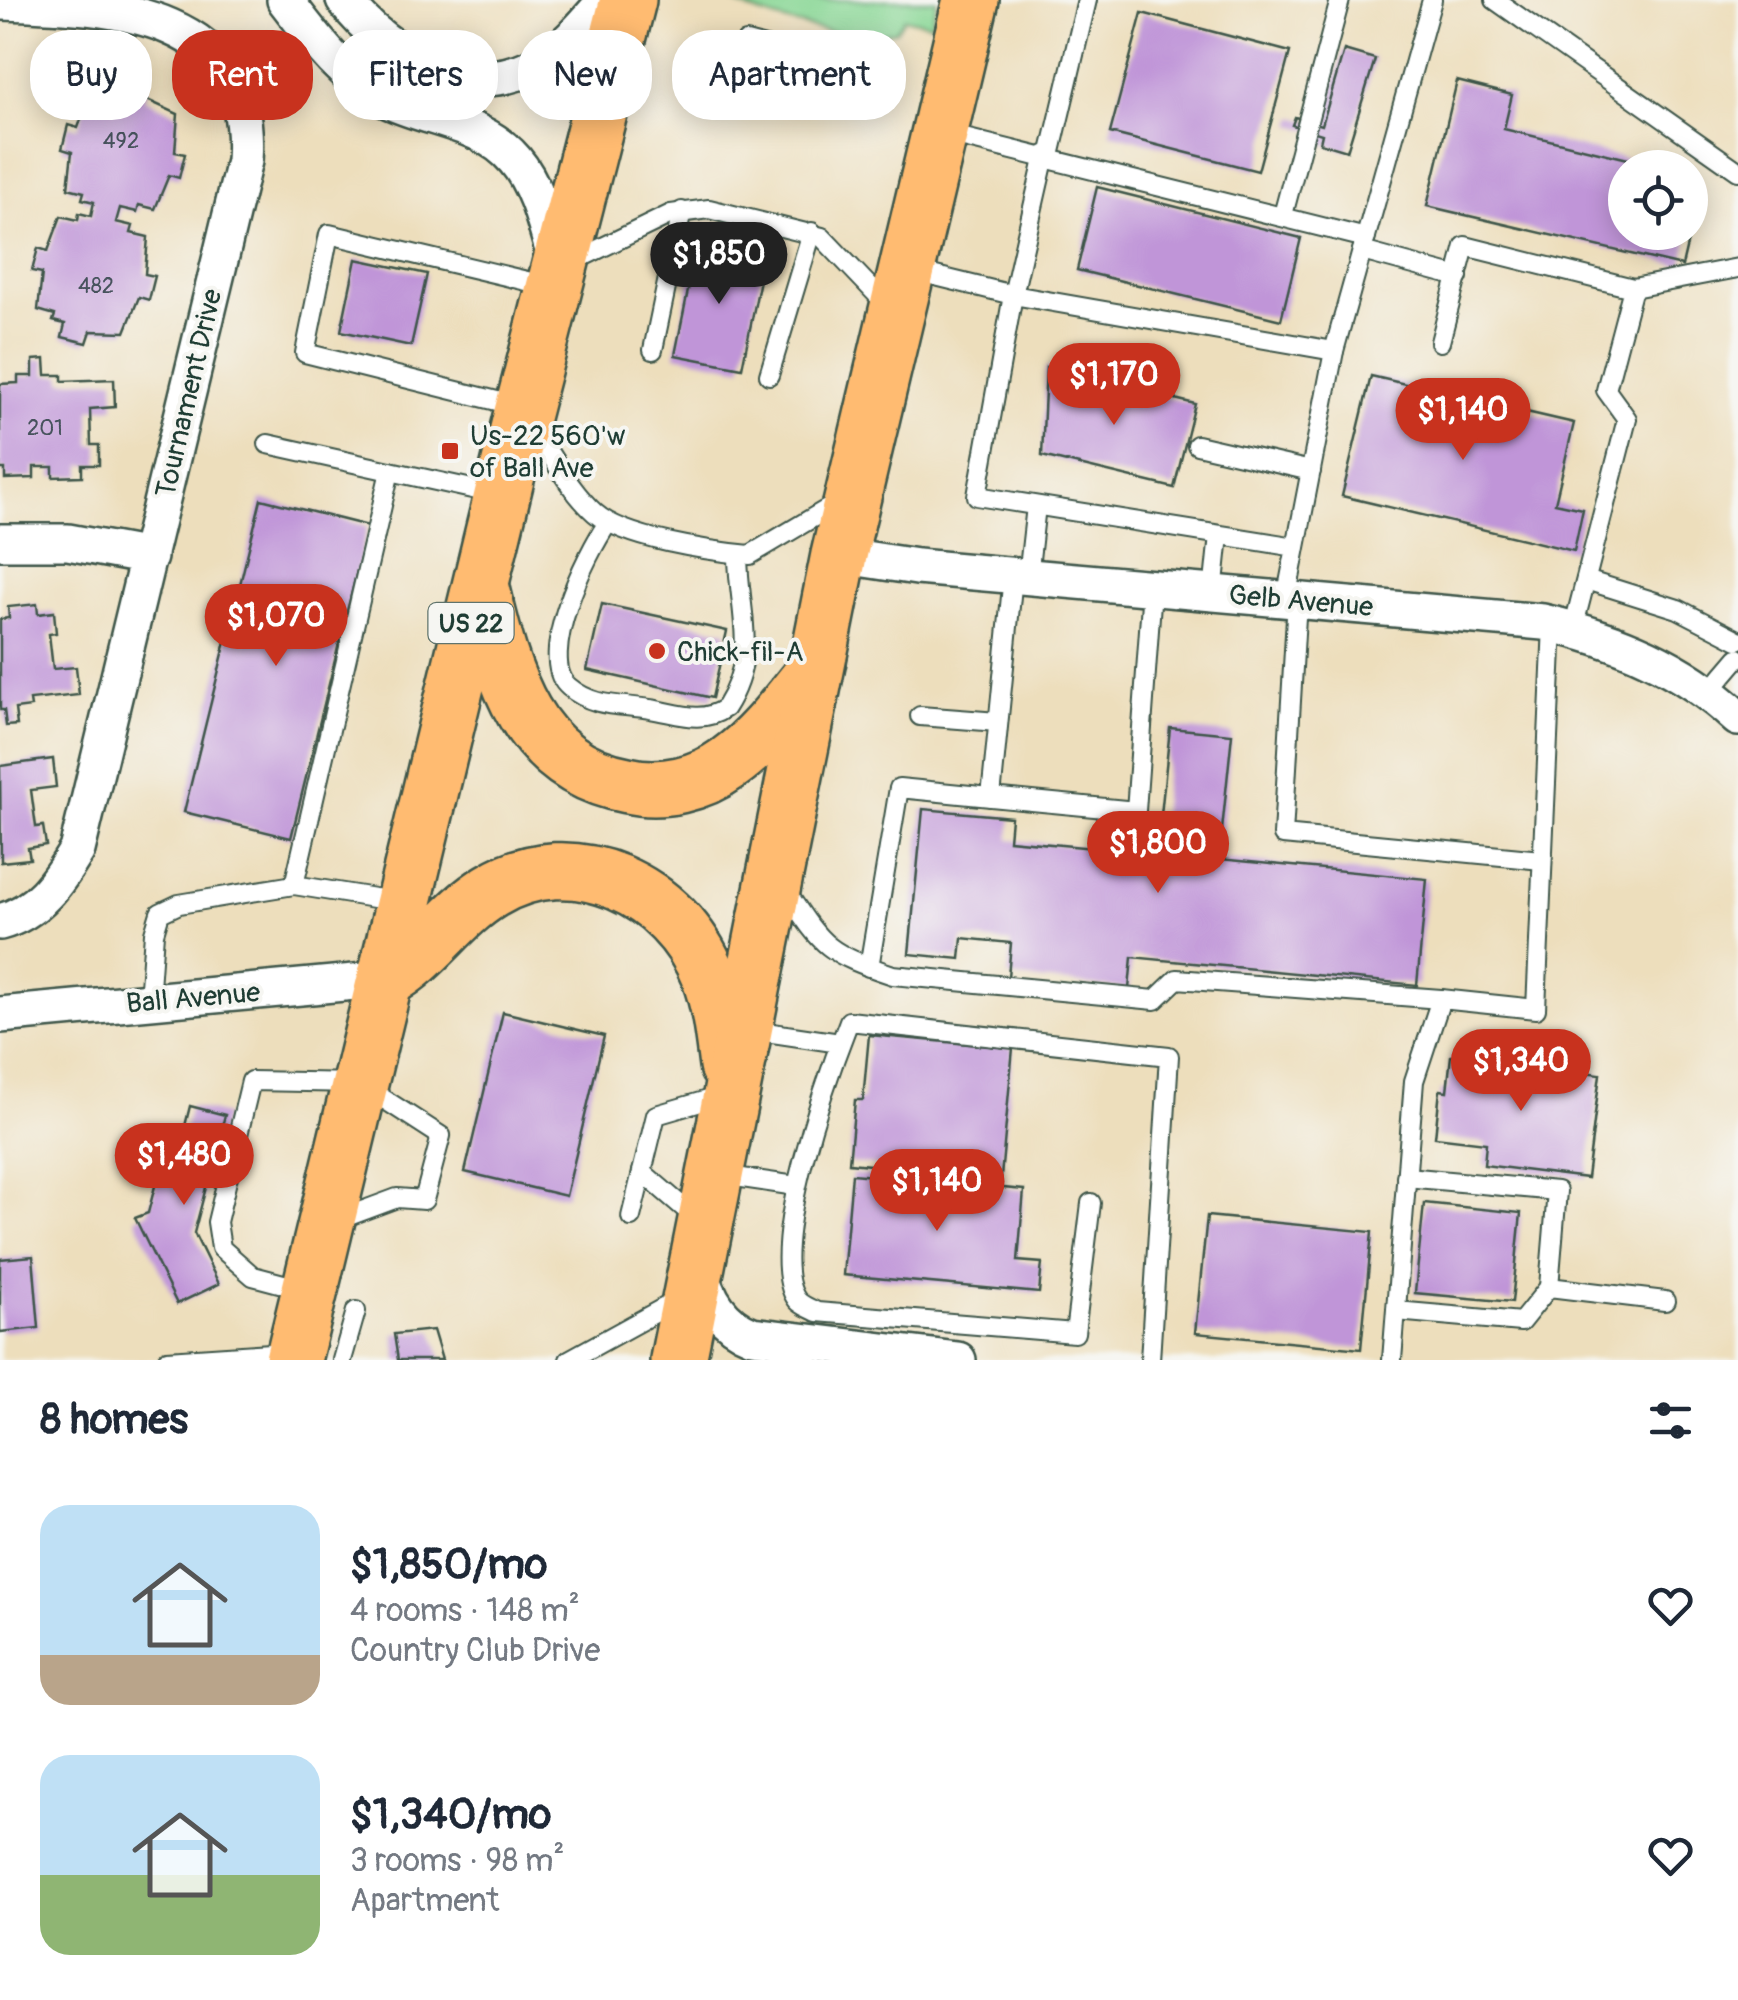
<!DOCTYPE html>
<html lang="en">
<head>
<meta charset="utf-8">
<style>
  :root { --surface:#fff; --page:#f6f6f7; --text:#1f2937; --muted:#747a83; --accent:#c8321e }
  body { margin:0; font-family:Pangolin,sans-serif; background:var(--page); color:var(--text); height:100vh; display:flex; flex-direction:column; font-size:38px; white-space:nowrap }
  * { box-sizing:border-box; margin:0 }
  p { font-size:32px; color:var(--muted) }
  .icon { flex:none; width:55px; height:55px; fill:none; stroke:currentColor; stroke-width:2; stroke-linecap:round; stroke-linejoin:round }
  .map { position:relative; height:1360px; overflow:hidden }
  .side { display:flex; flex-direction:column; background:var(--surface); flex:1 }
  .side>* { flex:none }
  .hud { position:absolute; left:30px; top:30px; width:1000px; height:90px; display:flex; gap:20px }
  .fabs { position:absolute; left:1608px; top:150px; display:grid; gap:20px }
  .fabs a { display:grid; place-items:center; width:100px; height:100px; border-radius:50%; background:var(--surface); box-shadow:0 5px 25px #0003; font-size:50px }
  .price { position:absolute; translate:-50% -85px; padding:0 22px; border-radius:35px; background:var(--accent); color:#fff; font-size:32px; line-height:65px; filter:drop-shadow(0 2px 5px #0008) }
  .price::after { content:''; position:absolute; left:50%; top:60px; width:30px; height:22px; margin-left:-15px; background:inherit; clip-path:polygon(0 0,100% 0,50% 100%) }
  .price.active { background:#222; color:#fff }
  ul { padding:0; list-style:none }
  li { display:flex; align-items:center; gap:30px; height:250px; padding:0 40px }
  li span { display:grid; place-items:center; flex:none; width:280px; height:200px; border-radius:30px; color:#555 }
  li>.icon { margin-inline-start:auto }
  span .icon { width:120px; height:120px; fill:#fffc; stroke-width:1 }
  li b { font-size:42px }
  h2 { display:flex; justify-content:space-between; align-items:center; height:120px; padding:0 40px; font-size:42px }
  .chip { padding:0 35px; border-radius:40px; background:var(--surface); box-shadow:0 5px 25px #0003; font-size:35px; line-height:90px }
  .chip.active { background:var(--accent); color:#fff }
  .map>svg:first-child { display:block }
  .green { fill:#89d795; stroke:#548a64; stroke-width:2.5 }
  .building { fill:#c095d8 }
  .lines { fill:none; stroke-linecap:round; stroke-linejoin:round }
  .service-casing { stroke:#3e5548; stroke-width:22 }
  .minor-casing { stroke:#3e5548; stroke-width:40 }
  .trunk-casing { stroke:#3e5548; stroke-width:60 }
  .service { stroke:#fff; stroke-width:18 }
  .minor { stroke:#fff; stroke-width:35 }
  .trunk { stroke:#ffbb71; stroke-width:55 }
  .poi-dot { fill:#c8321e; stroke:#f6f6f2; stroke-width:4 }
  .labels { text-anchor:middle; stroke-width:8; stroke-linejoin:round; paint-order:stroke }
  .number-label { font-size:22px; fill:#47535d }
  .shield { fill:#f6f6f2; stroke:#60746d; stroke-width:2.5 }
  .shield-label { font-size:25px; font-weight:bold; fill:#1f3d34 }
  .street-label { font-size:28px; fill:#1f3d34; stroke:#f6f6f2 }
  .poi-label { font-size:28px; fill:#1f3d34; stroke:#f6f6f2; text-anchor:start }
</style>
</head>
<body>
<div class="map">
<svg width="1738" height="1360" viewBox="0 0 1738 1360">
  <rect width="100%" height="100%" fill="#f6f6f2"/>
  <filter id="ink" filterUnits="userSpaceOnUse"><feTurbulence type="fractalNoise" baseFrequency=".01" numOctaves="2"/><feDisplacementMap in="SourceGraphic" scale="20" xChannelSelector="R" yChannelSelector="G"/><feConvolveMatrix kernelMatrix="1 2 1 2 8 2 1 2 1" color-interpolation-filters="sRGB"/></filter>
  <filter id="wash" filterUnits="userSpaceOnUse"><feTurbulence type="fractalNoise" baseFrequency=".0048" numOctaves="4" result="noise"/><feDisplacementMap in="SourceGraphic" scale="40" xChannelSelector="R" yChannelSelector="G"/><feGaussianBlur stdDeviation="2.25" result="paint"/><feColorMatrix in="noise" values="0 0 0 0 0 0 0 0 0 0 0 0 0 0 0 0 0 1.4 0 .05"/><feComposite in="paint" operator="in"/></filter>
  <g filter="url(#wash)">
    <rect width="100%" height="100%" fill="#eddebc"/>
    <path class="green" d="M726 0H937L931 24 904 18 896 31C851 44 769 19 726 0Z"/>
    <g id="blocks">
      <g class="building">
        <path d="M1142 13 1290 52 1258 171 1110 133Z"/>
        <path d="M1344 50 1375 59 1347 151 1320 143 1322 134 1292 125 1295 117 1322 125Z"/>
        <path d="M124 81 148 87 145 99 178 114 175 152 185 154 179 178 169 175 155 209 139 205 137 212 120 208 116 222 133 226 131 233 148 237 145 274 155 276 149 300 139 297 125 332 91 331 87 343 62 337 65 324 53 321 55 315 38 310 42 273 32 271 38 248 48 251 61 216 78 220 79 213 91 216 94 202 82 199 84 192 68 188 72 152 62 149 68 125 78 128 91 92 121 93Z"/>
        <path d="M1457 81 1512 95 1504 129 1628 159 1621 188 1625 189V232H1690L1682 266 1427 206Z"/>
        <path d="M1097 187 1301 238 1281 320 1077 270Z"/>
        <path d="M697 246 764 260 742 368 675 355Z"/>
        <path d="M356 259 427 274 411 346 341 331Z"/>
        <path d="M45 359 46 375H62V381L114 379 115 407 90 409 91 445H99V465H82V476L53 477V467H34V478L5 479V469H0V384L18 383V376H33V360Z"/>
        <path d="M1046 367 1195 404 1174 488 1042 456Z"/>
        <path d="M1371 376 1574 423 1555 503 1583 509 1574 551 1342 496Z"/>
        <path d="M261 499 368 526 291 838 184 812Z"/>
        <path d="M37 604 38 614 54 612 56 633 49 634 53 669 76 667 79 695 30 700 31 707 15 709 17 725 6 726 4 710H0V619L9 618 8 607Z"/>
        <path d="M602 604 727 631 712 698 587 670Z"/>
        <path d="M1170 728 1232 734 1219 859 1427 879 1417 985 1132 957 1129 989 1008 977 1011 943 962 938 960 959 909 954 923 809 1011 817 1009 840 1157 854Z"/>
        <path d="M53 759 56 787 31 790 36 827 43 826 46 845 28 848 30 859 1 862 0 766Z"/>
        <path d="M503 1012 604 1036 566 1196 465 1172Z"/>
        <path d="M869 1035 1013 1048 1001 1177 849 1163 855 1100H863Z"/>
        <path d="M1451 1056 1600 1074 1587 1178 1484 1165 1486 1143 1435 1137 1440 1090 1447 1091Z"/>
        <path d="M190 1106 225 1115 194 1233 219 1284 177 1304 135 1218 148 1213 162 1159 176 1162Z"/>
        <path d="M852 1174 1024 1190 1018 1261 1042 1263 1039 1293 843 1275Z"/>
        <path d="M1424 1203 1521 1213 1512 1302 1415 1293Z"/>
        <path d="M1207 1216 1372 1232 1361 1349 1195 1333Z"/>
        <path d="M33 1256 39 1328 0 1332V1259Z"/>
        <path d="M433 1330 442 1360H398L394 1334Z"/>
      </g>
    </g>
  </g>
  <g filter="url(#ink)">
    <use href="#blocks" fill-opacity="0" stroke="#3e5548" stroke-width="2.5"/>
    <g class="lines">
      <defs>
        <g id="service">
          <path d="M1495 0 1738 171"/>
          <path d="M746 42 851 69"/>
          <path d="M944 133 1366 238"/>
          <path d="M1050 156 1087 0"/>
          <path d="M1283 215 1340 0"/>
          <path d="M1362 251 1458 277"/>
          <path d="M572 262 671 214 709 209 822 237 887 305"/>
          <path d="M915 271 1013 295 1045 155"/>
          <path d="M1633 288 1738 268"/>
          <path d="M1440 342 1465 246 1633 288 1606 390 1627 419 1573 629"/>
          <path d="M653 350 682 211"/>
          <path d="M1334 351 1432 0"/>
          <path d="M769 375 812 232"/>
          <path d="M517 406 305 353 329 234 548 286"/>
          <path d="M531 426C551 453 569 490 595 513 624 539 710 551 750 555L839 502"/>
          <path d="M268 444 390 471"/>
          <path d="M1197 445 1311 471"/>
          <path d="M608 523C587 552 535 659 569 687 594 708 621 704 650 709 677 713 701 725 725 708 760 653 738 612 738 554"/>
          <path d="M1013 576 991 797 1136 811 1152 588"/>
          <path d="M1028 577 1036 506"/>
          <path d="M1586 580 1678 609 1738 640"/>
          <path d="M1213 593 1219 535"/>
          <path d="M1286 599 1334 351 1013 295 977 496 1296 547"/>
          <path d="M1297 600 1283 835 1542 860"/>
          <path d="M1709 692 1738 658"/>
          <path d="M920 716 998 722"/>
          <path d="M784 888C823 947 824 952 893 975L1155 1000 1177 979 1441 999"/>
          <path d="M399 902 294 885 390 471 495 494"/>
          <path d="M869 967 899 788 991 797"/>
          <path d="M149 1001 154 933 160 913 179 904 294 885"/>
          <path d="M752 1030 840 1043"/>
          <path d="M642 1172 698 1220"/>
          <path d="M722 1175 796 1186"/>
          <path d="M1406 1177 1557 1191 1549 1287"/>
          <path d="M1091 1203 1075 1333 817 1312C810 1308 802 1306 797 1300 763 1254 829 1072 849 1021L1169 1056 1150 1360"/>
          <path d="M631 1217 656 1115 721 1096"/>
          <path d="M302 1289 253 1276 221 1248 217 1222 251 1081 359 1083 441 1136 424 1200 397 1198 335 1221"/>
          <path d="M1396 1311 1521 1322 1549 1287 1665 1301"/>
          <path d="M167 1360 286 1352"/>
          <path d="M342 1360 356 1311"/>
          <path d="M569 1360 678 1300"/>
          <path d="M1392 1360 1414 1081 1441 999 1536 1009 1553 625"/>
        </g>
        <g id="minor">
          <path d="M285 0C313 36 341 76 383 98 426 120 482 121 515 160 539 188 547 232 558 267"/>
          <path d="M344 0C387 56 469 103 539 63 566 48 586 23 606 0"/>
          <path d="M0 2C114 6 255 10 244 161L77 850C58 882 38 912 0 922"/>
          <path d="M0 542H68L149 557"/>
          <path d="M839 555 917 567 1543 622C1617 639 1682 666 1738 718"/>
          <path d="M0 1015 387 979"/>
          <path d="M700 1266C706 1297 721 1323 752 1335L958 1360"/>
        </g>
        <g id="trunk">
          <path d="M482 589C503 677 526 766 627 785 662 793 700 784 729 763 762 740 788 704 813 673"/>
          <path d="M387 979C428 956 451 915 491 891 573 840 676 891 709 976 720 1004 723 1036 727 1066"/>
          <path d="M293 1360 522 413 628 0"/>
          <path d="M678 1360 839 555 971 0"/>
        </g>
      </defs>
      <use href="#service" class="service-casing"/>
      <use href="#minor" class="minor-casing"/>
      <use href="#trunk" class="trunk-casing"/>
      <use href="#service" class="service"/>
      <use href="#minor" class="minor"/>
      <use href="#trunk" class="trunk"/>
    </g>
  </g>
  <g class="poi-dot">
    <rect x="440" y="441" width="20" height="20" rx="5"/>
    <circle cx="657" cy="651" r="10"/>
  </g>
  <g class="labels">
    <g class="number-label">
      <text x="121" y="148">492</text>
      <text x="96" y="293">482</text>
      <text x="45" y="435">201</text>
    </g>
    <rect class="shield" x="428.5" y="603" width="85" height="40" rx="8"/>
    <g class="shield-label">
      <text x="471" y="632">US 22</text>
    </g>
    <g class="street-label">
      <text transform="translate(188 393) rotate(-77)" y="10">Tournament Drive</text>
      <text transform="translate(1301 600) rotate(5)" y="10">Gelb Avenue</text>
      <text transform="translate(193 997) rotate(-5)" y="10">Ball Avenue</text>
    </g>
    <g class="poi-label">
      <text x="470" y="445">Us-22 560'w<tspan x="470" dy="32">of Ball Ave</tspan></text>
      <text x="677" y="661">Chick-fil-A</text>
    </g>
  </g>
</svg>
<div class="fabs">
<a><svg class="icon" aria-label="locate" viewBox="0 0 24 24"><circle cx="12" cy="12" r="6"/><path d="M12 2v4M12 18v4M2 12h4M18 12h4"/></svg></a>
</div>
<b class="price active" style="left:719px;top:307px">$1,850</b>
<b class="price" style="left:1114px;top:428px">$1,170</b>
<b class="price" style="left:1463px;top:463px">$1,140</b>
<b class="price" style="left:276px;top:669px">$1,070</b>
<b class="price" style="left:1158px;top:896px">$1,800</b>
<b class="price" style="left:1521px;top:1114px">$1,340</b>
<b class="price" style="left:184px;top:1208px">$1,480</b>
<b class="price" style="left:937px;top:1234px">$1,140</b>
<div class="hud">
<a class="chip">Buy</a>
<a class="chip active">Rent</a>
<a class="chip">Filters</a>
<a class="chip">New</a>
<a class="chip">Apartment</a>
</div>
</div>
<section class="side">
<h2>8 homes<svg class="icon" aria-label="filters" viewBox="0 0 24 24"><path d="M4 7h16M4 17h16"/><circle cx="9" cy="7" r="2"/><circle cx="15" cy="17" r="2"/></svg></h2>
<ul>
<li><span style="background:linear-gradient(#bfe0f5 75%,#b9a48a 0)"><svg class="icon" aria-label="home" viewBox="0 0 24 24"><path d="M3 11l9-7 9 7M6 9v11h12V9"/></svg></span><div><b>$1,850/mo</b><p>4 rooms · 148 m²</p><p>Country Club Drive</p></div><svg class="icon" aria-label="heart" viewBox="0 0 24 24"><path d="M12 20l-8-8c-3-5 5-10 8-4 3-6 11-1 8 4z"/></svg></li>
<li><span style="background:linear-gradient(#bfe0f5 60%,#8fb573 0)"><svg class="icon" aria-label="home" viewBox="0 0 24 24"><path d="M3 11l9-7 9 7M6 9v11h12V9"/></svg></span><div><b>$1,340/mo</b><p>3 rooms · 98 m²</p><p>Apartment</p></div><svg class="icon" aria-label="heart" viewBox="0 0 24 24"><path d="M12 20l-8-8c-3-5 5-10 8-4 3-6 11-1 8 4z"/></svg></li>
</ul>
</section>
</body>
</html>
